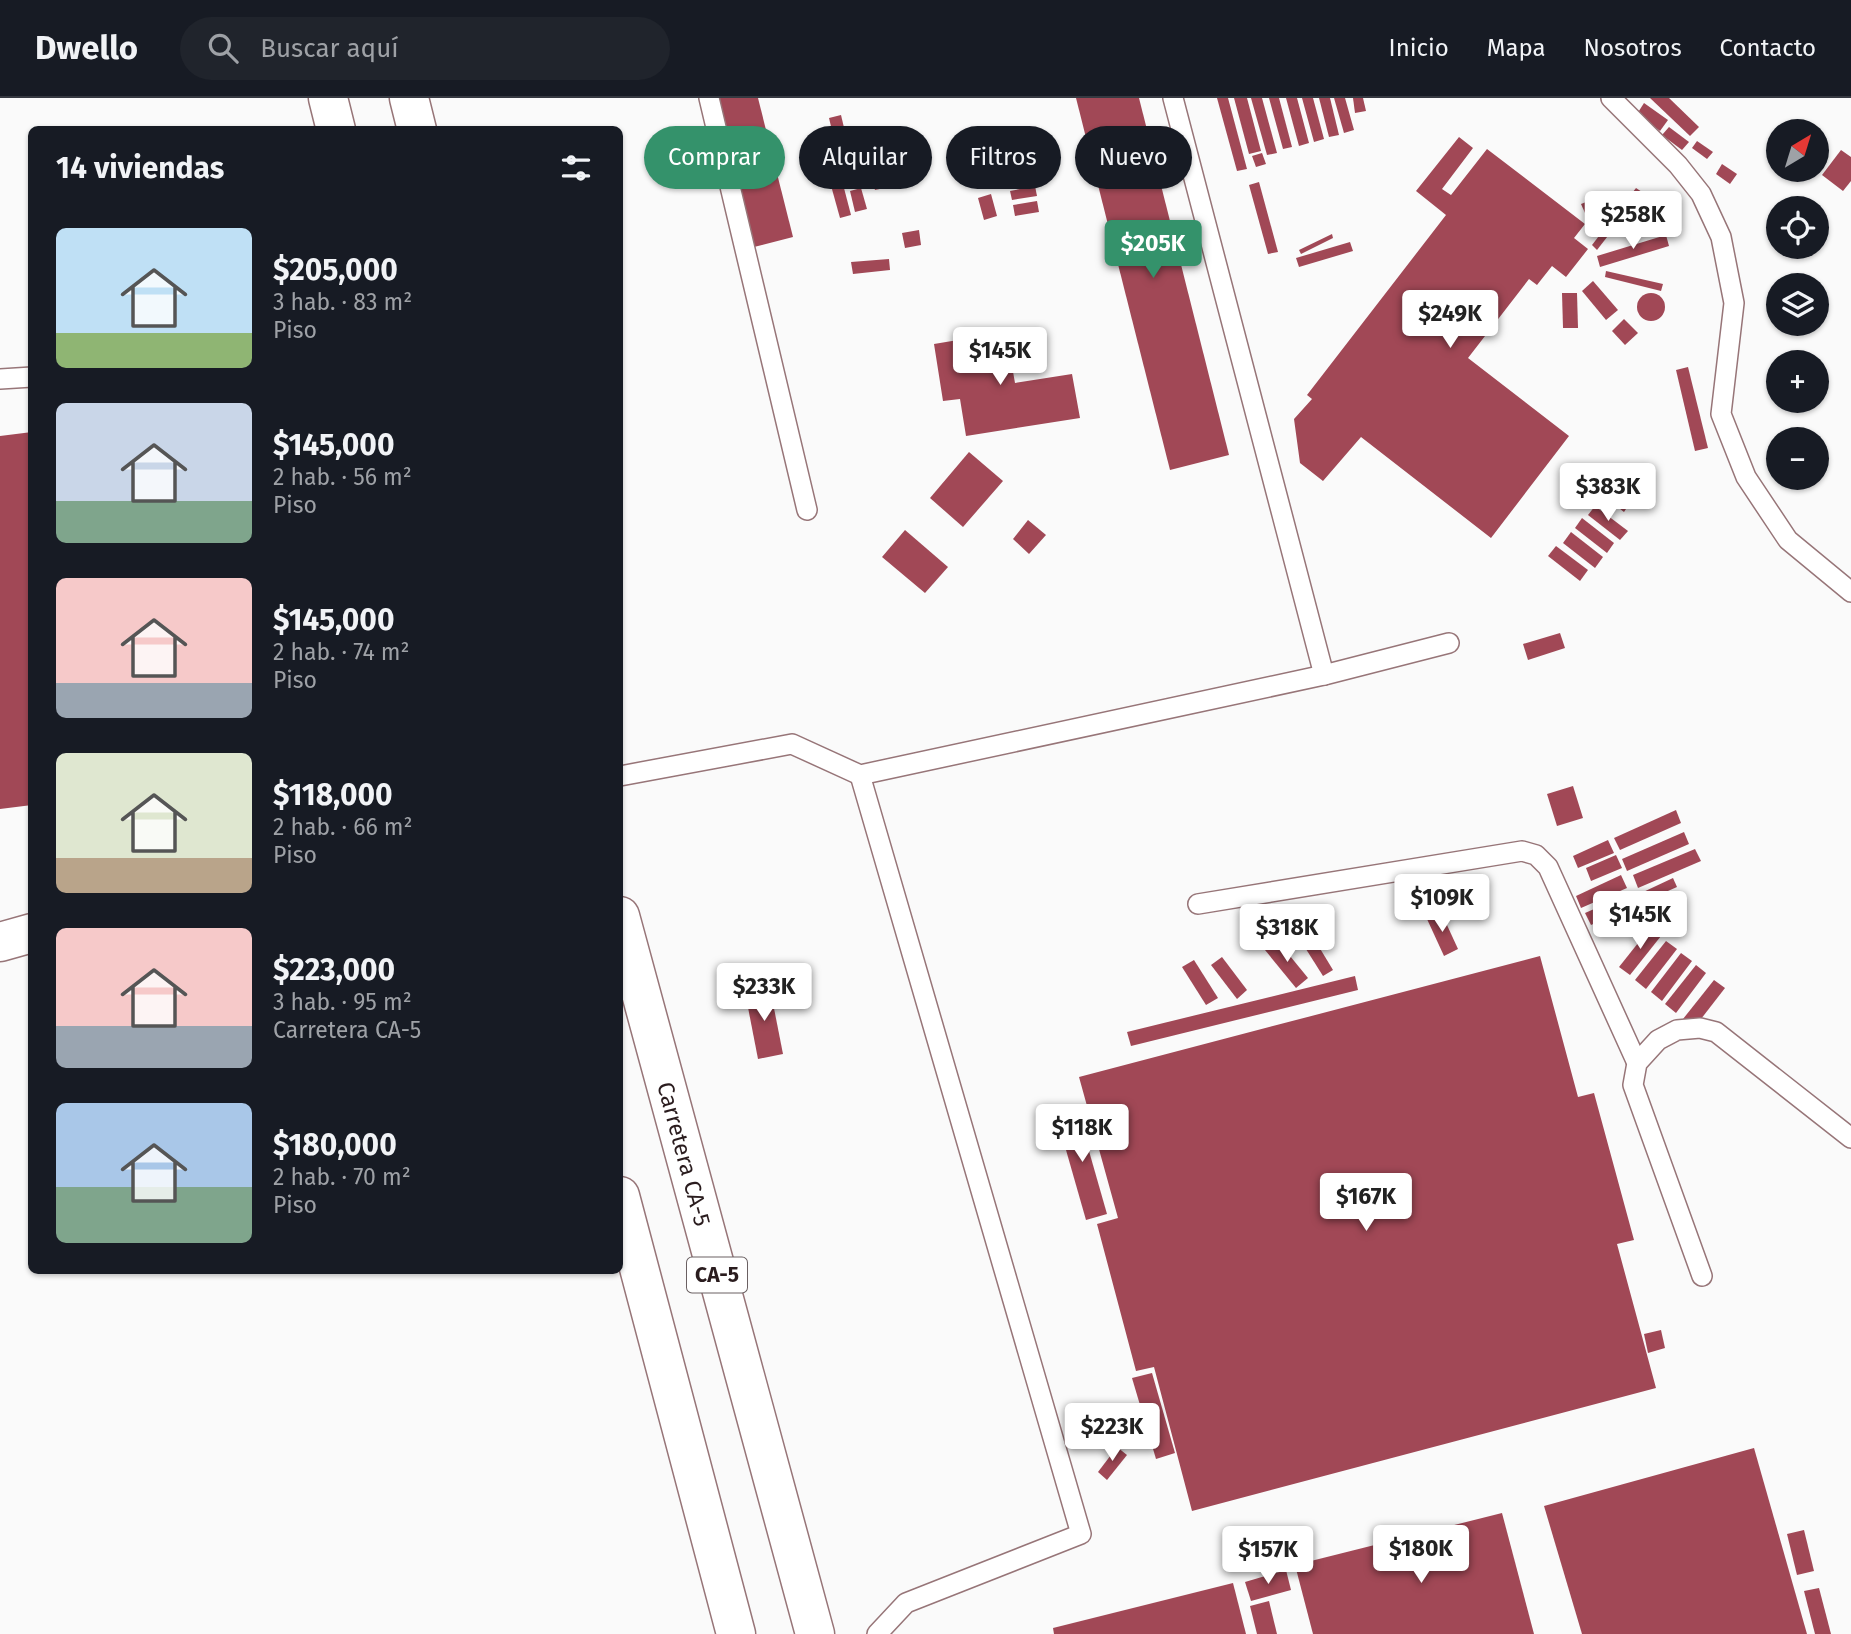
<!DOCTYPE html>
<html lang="es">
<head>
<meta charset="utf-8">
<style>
  :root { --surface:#171b24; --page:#20242c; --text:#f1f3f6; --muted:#9ea1a6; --line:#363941; --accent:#34926b }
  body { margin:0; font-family:"Fira Sans",sans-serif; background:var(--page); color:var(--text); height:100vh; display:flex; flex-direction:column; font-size:26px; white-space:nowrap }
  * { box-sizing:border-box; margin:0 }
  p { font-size:23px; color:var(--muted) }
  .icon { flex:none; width:38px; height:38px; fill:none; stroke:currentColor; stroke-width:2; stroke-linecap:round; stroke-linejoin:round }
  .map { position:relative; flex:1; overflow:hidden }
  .details { position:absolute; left:28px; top:28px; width:595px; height:1148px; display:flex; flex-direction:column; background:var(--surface); border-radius:10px; box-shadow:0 2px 5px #0004 }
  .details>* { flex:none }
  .banner { position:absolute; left:644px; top:28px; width:665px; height:63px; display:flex; gap:14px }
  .needle { width:46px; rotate:38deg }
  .buttons { position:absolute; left:1766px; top:21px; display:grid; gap:14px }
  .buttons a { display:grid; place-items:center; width:63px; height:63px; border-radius:50%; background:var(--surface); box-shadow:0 2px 5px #0004; font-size:35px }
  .price { position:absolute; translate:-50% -60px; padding:0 16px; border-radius:7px; background:#fff; color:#222; font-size:23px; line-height:46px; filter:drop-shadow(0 2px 4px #0008) }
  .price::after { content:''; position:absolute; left:50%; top:42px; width:21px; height:16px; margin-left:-10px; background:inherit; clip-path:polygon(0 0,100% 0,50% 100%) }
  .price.selected { background:var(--accent); color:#fff }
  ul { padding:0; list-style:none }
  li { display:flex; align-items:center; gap:21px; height:175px; padding:0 28px }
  li span { display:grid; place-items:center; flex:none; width:196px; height:140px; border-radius:10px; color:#555 }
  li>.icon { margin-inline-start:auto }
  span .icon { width:84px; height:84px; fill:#fffc; stroke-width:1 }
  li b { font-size:30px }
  h2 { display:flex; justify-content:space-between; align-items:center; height:84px; padding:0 28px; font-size:30px }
  .pill { padding:0 24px; border-radius:32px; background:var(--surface); box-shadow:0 2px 5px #0004; font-size:24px; line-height:63px }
  .pill.selected { background:var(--accent); color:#fff }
  header { display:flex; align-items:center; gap:42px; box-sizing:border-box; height:98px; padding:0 35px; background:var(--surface); border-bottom:2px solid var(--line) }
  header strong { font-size:33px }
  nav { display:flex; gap:38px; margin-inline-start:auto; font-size:24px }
  .search { width:490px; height:63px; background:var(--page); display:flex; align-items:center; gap:18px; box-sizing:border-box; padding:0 24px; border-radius:38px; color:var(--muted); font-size:26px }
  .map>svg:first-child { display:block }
  .building { fill:#a14856 }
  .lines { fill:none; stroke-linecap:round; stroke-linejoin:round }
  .service-casing { stroke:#977578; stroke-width:22 }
  .secondary-casing { stroke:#977578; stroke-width:41 }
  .trunk-casing { stroke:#977578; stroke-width:41 }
  .service { stroke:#fff; stroke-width:19 }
  .secondary { stroke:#fff; stroke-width:38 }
  .trunk { stroke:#fff; stroke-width:38 }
  .labels { text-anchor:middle; stroke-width:7; stroke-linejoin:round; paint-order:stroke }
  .shield { fill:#fff; stroke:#6a6062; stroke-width:2 }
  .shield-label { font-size:21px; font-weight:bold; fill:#2a1c1e }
  .street-label { font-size:23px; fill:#2a1c1e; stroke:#fff }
</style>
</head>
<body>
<header>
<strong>Dwello</strong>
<div class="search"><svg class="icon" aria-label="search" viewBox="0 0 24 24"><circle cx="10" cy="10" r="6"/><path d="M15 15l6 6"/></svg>Buscar aquí</div>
<nav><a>Inicio</a><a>Mapa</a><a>Nosotros</a><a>Contacto</a></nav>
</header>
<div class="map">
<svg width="1851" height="1536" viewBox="0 0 1851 1536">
  <rect width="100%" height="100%" fill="#fafafa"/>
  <g class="building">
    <path d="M716 0H758L793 139 754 149Z"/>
    <path d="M1076 0H1139L1229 357 1170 372Z"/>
    <path d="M1217 0H1228L1247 71 1237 73Z"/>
    <path d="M1234 0H1247L1261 53 1249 56Z"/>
    <path d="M1251 0H1262L1277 55 1267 57Z"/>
    <path d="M1269 0H1279L1292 49 1283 51Z"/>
    <path d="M1286 0H1297L1309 45 1299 48Z"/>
    <path d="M1302 0H1313L1324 41 1314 44Z"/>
    <path d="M1319 0H1330L1339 37 1329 39Z"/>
    <path d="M1334 0H1345L1354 32 1344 35Z"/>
    <path d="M1353 0H1363L1366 13 1355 15Z"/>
    <path d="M1650 0H1669L1699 29 1690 38Z"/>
    <path d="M1644 5 1668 22 1660 33 1637 16Z"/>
    <path d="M841 17 846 38 834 41 829 20Z"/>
    <path d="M1669 29 1689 44 1682 52 1662 37Z"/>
    <path d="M979 32 983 54 971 55 967 33Z"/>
    <path d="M1459 39 1473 50 1442 91 1451 97 1487 51 1585 126 1574 140 1588 151 1566 179 1552 168 1537 187 1529 181 1468 260 1569 338 1491 440 1361 339 1323 383 1300 365 1294 321 1312 301 1307 297 1446 117 1416 93Z"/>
    <path d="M846 41 852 63 840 65 835 44Z"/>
    <path d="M1022 42 1023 51 1002 54 1001 44Z"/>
    <path d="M1697 43 1713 54 1707 61 1692 50Z"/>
    <path d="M832 44 851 117 840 120 820 48Z"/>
    <path d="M1841 52 1851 59V83L1843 93 1822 77Z"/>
    <path d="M902 54 903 61 869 68 868 61Z"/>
    <path d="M1262 55 1266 66 1256 69 1252 58Z"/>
    <path d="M1021 57 1024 70 1002 74 998 62Z"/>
    <path d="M903 62 906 77 873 83 869 69Z"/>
    <path d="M853 66 858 87 847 90 841 69Z"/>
    <path d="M1722 66 1737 76 1730 86 1716 76Z"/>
    <path d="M907 78 908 85 875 92 873 85Z"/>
    <path d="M1259 84 1278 154 1268 156 1249 87Z"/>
    <path d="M1035 88 1037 98 1012 102 1010 93Z"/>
    <path d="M861 90 867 111 855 114 850 93Z"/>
    <path d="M1636 90 1642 94 1597 152 1592 147Z"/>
    <path d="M991 96 997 118 984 122 978 100Z"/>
    <path d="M1599 99 1606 116 1589 124 1581 106Z"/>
    <path d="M1037 103 1039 114 1015 118 1013 107Z"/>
    <path d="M919 132 921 147 905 150 902 135Z"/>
    <path d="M1332 136 1333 140 1301 156 1299 152Z"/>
    <path d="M1666 137 1669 148 1600 169 1597 158Z"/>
    <path d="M1350 144 1353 153 1299 169 1296 160Z"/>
    <path d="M889 161 890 172 853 176 851 164Z"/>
    <path d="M1606 173 1663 186 1661 193 1605 179Z"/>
    <path d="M1593 183 1618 212 1606 222 1582 193Z"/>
    <circle cx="1651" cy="209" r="14"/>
    <path d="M1562 195H1577L1578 230H1563Z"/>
    <path d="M1624 221 1638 235 1625 247 1612 233Z"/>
    <path d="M1006 234 1015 285 1072 276 1080 320 966 338 960 301 943 303 934 246Z"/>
    <path d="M1688 269 1708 350 1695 353 1676 272Z"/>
    <path d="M32 334V707L0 711V338Z"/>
    <path d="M969 354 1003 383 963 429 930 400Z"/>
    <path d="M1609 371 1638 393 1632 402 1603 379Z"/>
    <path d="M1600 382 1630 405 1624 414 1593 390Z"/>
    <path d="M1595 408 1628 433 1620 442 1588 417Z"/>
    <path d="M1582 420 1614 445 1607 455 1575 430Z"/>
    <path d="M1028 422 1046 437 1029 456 1013 441Z"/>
    <path d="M905 432 948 469 925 495 882 459Z"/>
    <path d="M1571 434 1603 459 1595 470 1563 445Z"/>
    <path d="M1556 448 1588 472 1580 483 1548 458Z"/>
    <path d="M1560 535 1565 550 1528 562 1523 546Z"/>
    <path d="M1573 688 1583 720 1557 728 1547 696Z"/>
    <path d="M1676 712 1681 725 1620 752 1614 740Z"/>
    <path d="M1684 734 1689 746 1627 773 1622 761Z"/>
    <path d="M1608 742 1614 755 1578 770 1573 758Z"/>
    <path d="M1695 751 1701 763 1638 790 1633 777Z"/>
    <path d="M1616 757 1622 770 1591 783 1586 770Z"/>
    <path d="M1621 777 1627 790 1581 810 1576 798Z"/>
    <path d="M1673 780 1677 789 1643 804 1639 796Z"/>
    <path d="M1631 795 1636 807 1591 827 1585 815Z"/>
    <path d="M1441 814 1458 851 1444 858 1427 821Z"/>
    <path d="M1650 830 1661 838 1630 877 1619 869Z"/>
    <path d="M1310 834 1333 872 1323 878 1299 840Z"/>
    <path d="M1277 842 1308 880 1296 890 1265 852Z"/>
    <path d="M1666 843 1677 851 1646 891 1635 882Z"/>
    <path d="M1681 855 1692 863 1662 903 1651 894Z"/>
    <path d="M1540 858 1578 999 1594 995 1634 1142 1617 1146 1656 1290 1192 1413 1154 1269 1136 1273 1097 1126 1118 1120 1079 979Z"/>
    <path d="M1222 859 1247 892 1237 901 1211 867Z"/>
    <path d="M1194 862 1218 900 1206 907 1182 869Z"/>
    <path d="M1696 867 1706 875 1676 915 1665 906Z"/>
    <path d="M1355 878 1358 892 1131 948 1127 934Z"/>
    <path d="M1714 882 1725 890 1694 930 1683 921Z"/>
    <path d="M770 890 783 956 758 961 745 894Z"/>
    <path d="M1077 1011 1107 1116 1086 1122 1056 1017Z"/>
    <path d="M1661 1232 1665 1250 1648 1255 1644 1236Z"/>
    <path d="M1152 1275 1175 1355 1156 1361 1132 1280Z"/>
    <path d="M1117 1349 1127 1357 1107 1382 1098 1374Z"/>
    <path d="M1754 1350 1807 1536H1582L1544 1408Z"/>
    <path d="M1502 1415 1534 1536H1313L1295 1467Z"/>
    <path d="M1804 1432 1814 1473 1797 1477 1787 1436Z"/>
    <path d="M1286 1472 1291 1492 1251 1503 1245 1484Z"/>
    <path d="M1233 1485 1246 1536H1054L1053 1530Z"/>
    <path d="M1819 1490 1831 1536H1815L1804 1493Z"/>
    <path d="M1269 1503 1277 1536H1257L1250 1508Z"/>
  </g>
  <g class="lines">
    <defs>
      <g id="service">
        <path d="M709 0 807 412"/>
        <path d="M1173 0 1324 577"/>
        <path d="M1611 0 1678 67 1701 96 1721 139 1734 205 1721 316 1746 379 1788 442 1851 494"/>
        <path d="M0 281 32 279"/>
        <path d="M860 677 1081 1436 906 1505 877 1536"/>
        <path d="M620 678 792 646 860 677 1324 577 1449 545"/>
        <path d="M1198 806 1522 753 1536 757 1548 769 1637 965"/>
        <path d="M1702 1178 1633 987 1637 965 1658 942 1677 932 1700 930 1716 934 1851 1040"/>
      </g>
      <path id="secondary" d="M0 844 32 835"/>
      <g id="trunk">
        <path d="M328 0 336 32"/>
        <path d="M409 0 417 32"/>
        <path d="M620 818 815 1536"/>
        <path d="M620 1098 736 1536"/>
      </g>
    </defs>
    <use href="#service" class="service-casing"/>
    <use href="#secondary" class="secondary-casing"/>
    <use href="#trunk" class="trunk-casing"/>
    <use href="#service" class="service"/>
    <use href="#secondary" class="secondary"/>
    <use href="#trunk" class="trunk"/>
  </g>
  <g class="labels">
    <rect class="shield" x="687" y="1159.5" width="60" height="35" rx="5"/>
    <g class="shield-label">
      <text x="717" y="1184">CA-5</text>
    </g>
    <g class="street-label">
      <text transform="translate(684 1056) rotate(75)" y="8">Carretera CA-5</text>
    </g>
  </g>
</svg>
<div class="buttons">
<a><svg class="needle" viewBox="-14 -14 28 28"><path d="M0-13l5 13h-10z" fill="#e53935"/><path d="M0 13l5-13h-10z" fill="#9ea1a6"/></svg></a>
<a><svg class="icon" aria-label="locate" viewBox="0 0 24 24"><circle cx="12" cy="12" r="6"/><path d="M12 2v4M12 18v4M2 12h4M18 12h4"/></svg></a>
<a><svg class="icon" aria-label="layers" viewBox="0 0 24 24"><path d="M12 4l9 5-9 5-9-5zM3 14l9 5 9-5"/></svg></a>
<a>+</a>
<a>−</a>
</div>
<b class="price" style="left:1633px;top:153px">$258K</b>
<b class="price selected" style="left:1153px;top:182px">$205K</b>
<b class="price" style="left:1450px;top:252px">$249K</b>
<b class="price" style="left:1000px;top:289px">$145K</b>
<b class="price" style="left:1608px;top:425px">$383K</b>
<b class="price" style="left:1442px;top:836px">$109K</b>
<b class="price" style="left:1640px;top:853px">$145K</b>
<b class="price" style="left:1287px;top:866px">$318K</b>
<b class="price" style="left:764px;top:925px">$233K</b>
<b class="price" style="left:1082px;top:1066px">$118K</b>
<b class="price" style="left:1366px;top:1135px">$167K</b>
<b class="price" style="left:1112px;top:1365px">$223K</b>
<b class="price" style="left:1421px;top:1487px">$180K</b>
<b class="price" style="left:1268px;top:1488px">$157K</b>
<div class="banner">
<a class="pill selected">Comprar</a>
<a class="pill">Alquilar</a>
<a class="pill">Filtros</a>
<a class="pill">Nuevo</a>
</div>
<section class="details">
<h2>14 viviendas<svg class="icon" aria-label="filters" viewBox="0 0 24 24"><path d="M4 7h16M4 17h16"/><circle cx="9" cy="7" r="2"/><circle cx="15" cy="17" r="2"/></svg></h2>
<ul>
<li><span style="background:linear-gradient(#bfe0f5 75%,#8fb573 0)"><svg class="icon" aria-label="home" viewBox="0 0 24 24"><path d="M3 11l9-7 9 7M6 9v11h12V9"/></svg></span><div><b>$205,000</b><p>3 hab. · 83 m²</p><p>Piso</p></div></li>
<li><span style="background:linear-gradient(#c9d6e8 70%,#7fa58c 0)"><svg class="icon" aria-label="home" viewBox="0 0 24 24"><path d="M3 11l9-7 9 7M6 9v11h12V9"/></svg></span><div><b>$145,000</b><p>2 hab. · 56 m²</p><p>Piso</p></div></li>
<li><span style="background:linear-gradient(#f6c9c9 75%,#9aa5b1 0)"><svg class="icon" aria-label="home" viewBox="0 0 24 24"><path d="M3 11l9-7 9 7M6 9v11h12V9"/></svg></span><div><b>$145,000</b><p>2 hab. · 74 m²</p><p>Piso</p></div></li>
<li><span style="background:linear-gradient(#dfe7d0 75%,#b9a48a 0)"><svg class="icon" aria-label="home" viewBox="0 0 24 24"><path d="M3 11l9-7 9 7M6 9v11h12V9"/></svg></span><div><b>$118,000</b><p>2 hab. · 66 m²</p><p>Piso</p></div></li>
<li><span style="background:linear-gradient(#f6c9c9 70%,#9aa5b1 0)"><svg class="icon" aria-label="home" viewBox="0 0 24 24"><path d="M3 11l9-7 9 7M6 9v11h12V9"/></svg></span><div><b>$223,000</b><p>3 hab. · 95 m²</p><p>Carretera CA-5</p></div></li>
<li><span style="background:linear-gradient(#a9c7e8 60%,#7fa58c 0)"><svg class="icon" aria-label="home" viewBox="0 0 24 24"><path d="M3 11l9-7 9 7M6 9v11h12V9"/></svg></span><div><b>$180,000</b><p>2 hab. · 70 m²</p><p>Piso</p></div></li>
</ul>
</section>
</div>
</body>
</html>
